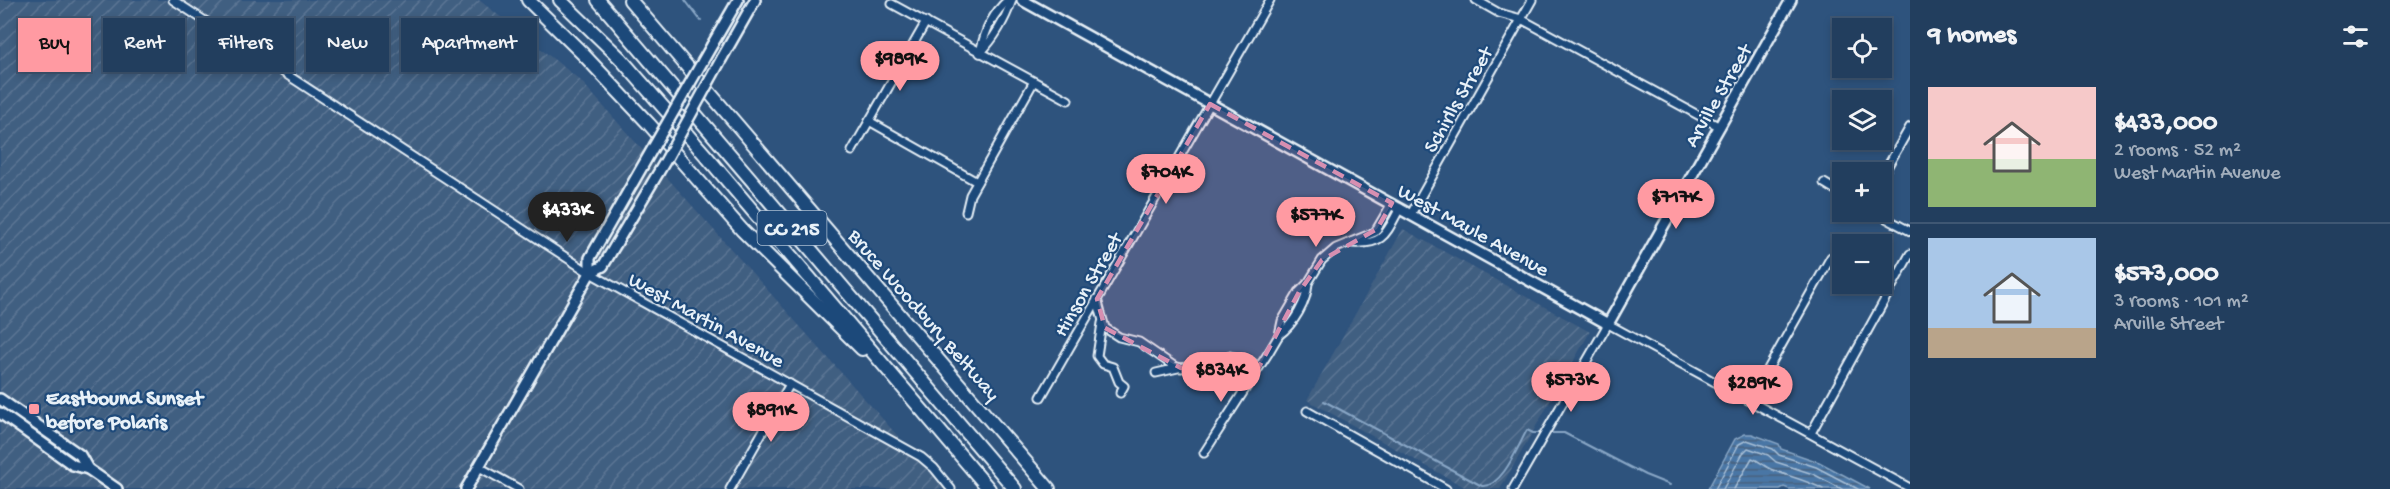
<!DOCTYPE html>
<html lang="en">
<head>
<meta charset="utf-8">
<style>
  :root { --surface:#223e5e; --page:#2e4967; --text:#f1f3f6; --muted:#a2aebc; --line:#3f5773; --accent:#ff9aa2 }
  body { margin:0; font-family:"Gochi Hand",sans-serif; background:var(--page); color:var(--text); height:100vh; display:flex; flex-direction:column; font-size:22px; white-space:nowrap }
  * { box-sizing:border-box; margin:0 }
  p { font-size:20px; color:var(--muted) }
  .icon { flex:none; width:33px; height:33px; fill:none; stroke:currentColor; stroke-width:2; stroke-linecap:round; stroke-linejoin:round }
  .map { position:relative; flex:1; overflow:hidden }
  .drawer { display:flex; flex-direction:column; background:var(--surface); width:480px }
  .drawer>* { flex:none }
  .guide { position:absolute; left:18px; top:18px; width:570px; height:54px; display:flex; gap:12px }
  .fabs { position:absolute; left:1832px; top:18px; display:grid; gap:12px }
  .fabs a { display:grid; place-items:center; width:60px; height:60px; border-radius:0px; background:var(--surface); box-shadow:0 3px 9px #0003,0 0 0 2px var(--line); font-size:30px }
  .price { position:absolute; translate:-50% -51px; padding:0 14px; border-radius:21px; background:var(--accent); color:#111; font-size:20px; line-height:39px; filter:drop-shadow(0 2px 3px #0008) }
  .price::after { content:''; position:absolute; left:50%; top:36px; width:18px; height:14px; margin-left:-9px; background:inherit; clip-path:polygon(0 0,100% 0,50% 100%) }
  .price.on { background:#222; color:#fff }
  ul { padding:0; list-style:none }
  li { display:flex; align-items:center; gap:18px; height:150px; padding:0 18px }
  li+li { border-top:2px solid var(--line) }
  li span { display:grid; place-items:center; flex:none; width:168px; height:120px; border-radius:0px; color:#555 }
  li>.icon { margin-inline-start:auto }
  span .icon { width:72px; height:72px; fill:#fffc; stroke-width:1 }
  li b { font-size:26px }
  h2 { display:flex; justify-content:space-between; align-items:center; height:72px; padding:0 18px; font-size:26px }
  .chip { padding:0 21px; border-radius:0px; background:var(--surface); box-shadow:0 3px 9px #0003,0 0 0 2px var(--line); font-size:21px; line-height:54px }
  .chip.on { background:var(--accent); color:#111 }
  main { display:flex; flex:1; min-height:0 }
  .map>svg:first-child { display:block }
  .industrial { fill:url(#industrial-furrows) }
  .water { fill:url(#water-rules); stroke:#89a7c6; stroke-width:1.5 }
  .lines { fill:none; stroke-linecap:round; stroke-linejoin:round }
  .shore { stroke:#a9c0d7; stroke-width:1.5 }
  .stream { stroke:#89a7c6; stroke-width:2 }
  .street-casing { stroke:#e8f1f8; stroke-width:11 }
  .secondary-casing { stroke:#e8f1f8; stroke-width:14 }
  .highway-casing { stroke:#e8f1f8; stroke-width:16 }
  .street { stroke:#1f4a7a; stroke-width:7 }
  .secondary { stroke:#1f4a7a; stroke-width:9 }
  .highway { stroke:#1f4a7a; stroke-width:12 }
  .secondary-bridge-casing { stroke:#e8f1f8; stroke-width:14; stroke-linecap:butt }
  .secondary-bridge { stroke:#1f4a7a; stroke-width:9 }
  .marked { fill:#d78fb1; fill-opacity:0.2; stroke:#d78fb1; stroke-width:4.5; stroke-dasharray:12 8; stroke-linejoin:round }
  .poi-dot { fill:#ff9aa2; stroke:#1f4a7a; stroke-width:2 }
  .labels { text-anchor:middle; stroke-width:4.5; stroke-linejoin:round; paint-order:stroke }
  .shield { fill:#1f4a7a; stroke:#acbfd2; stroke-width:1.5 }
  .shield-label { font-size:20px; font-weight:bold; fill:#e8f1f8 }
  .street-label { font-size:21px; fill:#e8f1f8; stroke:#1f4a7a }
  .poi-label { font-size:21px; font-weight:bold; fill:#e8f1f8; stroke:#1f4a7a; text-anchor:start }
</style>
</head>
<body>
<main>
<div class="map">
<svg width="1910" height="489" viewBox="0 0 1910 489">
  <defs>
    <pattern id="industrial-furrows" width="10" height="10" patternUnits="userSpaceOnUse" patternTransform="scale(1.5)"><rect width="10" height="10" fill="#405e81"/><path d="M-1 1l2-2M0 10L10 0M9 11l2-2" fill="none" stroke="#5c7694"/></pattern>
    <pattern id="water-rules" width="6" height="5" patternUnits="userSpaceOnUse" patternTransform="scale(1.5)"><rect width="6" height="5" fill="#4a76a5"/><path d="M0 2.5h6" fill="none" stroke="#48617c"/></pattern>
  </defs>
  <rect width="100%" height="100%" fill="#2e537d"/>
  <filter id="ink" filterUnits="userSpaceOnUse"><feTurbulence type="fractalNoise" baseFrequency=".0167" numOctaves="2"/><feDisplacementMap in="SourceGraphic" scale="12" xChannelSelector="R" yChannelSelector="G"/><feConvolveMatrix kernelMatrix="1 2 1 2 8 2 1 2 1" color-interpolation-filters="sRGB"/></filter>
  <g filter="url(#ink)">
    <g class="industrial">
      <path d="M0 0H479L580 80 945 489H0Z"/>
      <path d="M1403 229 1590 332 1500 489H1468L1307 400Z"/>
    </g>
    <path class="water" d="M1745 434H1752L1779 444 1781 449 1819 462 1870 489H1789L1784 487 1780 489H1708L1735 439Z"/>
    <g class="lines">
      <g class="shore">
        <path d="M1715 489 1739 444 1747 440 1773 449 1779 455 1816 467 1858 489"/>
        <path d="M1723 489 1743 453 1748 448 1768 455 1776 462 1813 474 1842 489"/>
        <path d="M1734 489 1752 458C1760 461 1765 467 1773 470 1790 477 1806 480 1823 489"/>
      </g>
      <g class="stream">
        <path d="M685 0 701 21"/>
        <path d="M1324 401 1482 486C1502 488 1518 446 1527 430L1533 433H1564L1645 475 1670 485"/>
      </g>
      <defs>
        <g id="street">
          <path d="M173 0 590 273 921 457 934 468 951 489"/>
          <path d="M1476 0 1499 13 1521 19 1720 127"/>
          <path d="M892 4 1068 100"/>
          <path d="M980 53C995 38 1005 20 1012 0"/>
          <path d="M980 53C984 33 993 13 1008 0"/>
          <path d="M869 121 977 182"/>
          <path d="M852 151 926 22"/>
          <path d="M1881 178 1910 127"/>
          <path d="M1824 183 1842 194"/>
          <path d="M966 212 970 195 1033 83"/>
          <path d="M1874 212 1910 231"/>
          <path d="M1411 214 1532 0"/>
          <path d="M1353 243C1385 245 1386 233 1400 208"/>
          <path d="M1097 299 1105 328 1119 337 1139 342 1174 366 1181 368 1213 362 1230 356 1250 361 1259 367"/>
          <path d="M1102 323 1097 356 1103 364 1113 367 1119 382 1124 386 1120 393"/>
          <path d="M1279 335C1294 324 1307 302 1308 283"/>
          <path d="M1156 373 1178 368"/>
          <path d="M1041 397 1270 0"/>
          <path d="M1750 401 1831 257"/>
          <path d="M1307 411 1446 489"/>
          <path d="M1811 433 1910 254"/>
          <path d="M1204 453 1269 352 1279 335 1282 321 1299 292 1308 283 1322 260 1336 248 1375 232 1392 203"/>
          <path d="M479 467 519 489"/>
          <path d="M730 489 790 384"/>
          <path d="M1513 489 1608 324 1910 488"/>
        </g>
        <g id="secondary">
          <path d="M1022 0 1608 324 1791 0"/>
          <path d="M712 45 738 0"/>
          <path d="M722 58 755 0"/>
          <path d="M590 273V258L654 146"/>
          <path d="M0 399 80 455 88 469"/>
          <path d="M0 413 73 465 88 469 117 489"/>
          <path d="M466 489 590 273 603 266 667 158"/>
        </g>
        <g id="highway">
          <path d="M528 0 583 54 649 124 742 230 862 349"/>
          <path d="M560 0 620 58 707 157 989 489"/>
          <path d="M598 0 1015 489"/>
          <path d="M630 0 1049 489"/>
        </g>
      </defs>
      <use href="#street" class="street-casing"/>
      <use href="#secondary" class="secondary-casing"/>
      <use href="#highway" class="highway-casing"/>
      <use href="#street" class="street"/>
      <use href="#secondary" class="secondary"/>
      <use href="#highway" class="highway"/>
      <defs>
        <g id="secondary-bridge">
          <path d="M654 146 712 45"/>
          <path d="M667 158 722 58"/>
        </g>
      </defs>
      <use href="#secondary-bridge" class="secondary-bridge-casing"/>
      <use href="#secondary-bridge" class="secondary-bridge"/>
    </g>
  </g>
  <path class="marked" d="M1210 104 1392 203 1377 229 1322 260 1299 292 1259 367 1230 356 1181 368 1105 328 1097 299Z"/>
  <rect class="poi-dot" x="28" y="403" width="12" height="12" rx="3"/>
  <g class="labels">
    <rect class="shield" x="757.5" y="211" width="69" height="34" rx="4.5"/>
    <g class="shield-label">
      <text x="792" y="235">CC 215</text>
    </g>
    <g class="street-label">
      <text transform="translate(1717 95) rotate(-60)" y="7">Arville Street</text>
      <text transform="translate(1457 99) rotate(-60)" y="7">Schirlls Street</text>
      <text transform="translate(1474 229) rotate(29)" y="7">West Maule Avenue</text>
      <text transform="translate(1087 284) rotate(-60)" y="7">Hinson Street</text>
      <text transform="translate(925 314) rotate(49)" y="7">Bruce Woodbury Beltway</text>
      <text transform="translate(707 319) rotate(29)" y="7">West Martin Avenue</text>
    </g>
    <g class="poi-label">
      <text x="46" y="404">Eastbound Sunset<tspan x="46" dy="24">before Polaris</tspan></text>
    </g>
  </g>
</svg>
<div class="fabs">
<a><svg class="icon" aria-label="locate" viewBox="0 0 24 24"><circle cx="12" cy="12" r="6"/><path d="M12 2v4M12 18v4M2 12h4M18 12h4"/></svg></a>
<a><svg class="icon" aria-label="layers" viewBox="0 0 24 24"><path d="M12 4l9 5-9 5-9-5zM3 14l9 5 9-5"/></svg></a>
<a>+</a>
<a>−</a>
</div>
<b class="price" style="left:900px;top:92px">$989K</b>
<b class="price" style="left:1166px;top:205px">$704K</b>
<b class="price" style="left:1676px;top:230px">$717K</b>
<b class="price on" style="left:567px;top:243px">$433K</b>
<b class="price" style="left:1316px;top:248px">$577K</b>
<b class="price" style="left:1221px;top:403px">$834K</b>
<b class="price" style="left:1571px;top:413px">$573K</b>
<b class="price" style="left:1753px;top:416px">$289K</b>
<b class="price" style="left:771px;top:443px">$891K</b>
<div class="guide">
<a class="chip on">Buy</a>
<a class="chip">Rent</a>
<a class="chip">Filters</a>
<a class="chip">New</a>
<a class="chip">Apartment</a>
</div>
</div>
<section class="drawer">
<h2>9 homes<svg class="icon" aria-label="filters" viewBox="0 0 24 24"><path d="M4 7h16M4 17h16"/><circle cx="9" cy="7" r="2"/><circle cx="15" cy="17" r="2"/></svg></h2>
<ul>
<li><span style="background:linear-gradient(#f6c9c9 60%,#8fb573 0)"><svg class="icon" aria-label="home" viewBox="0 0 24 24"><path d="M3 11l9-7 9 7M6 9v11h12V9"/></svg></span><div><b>$433,000</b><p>2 rooms · 52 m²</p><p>West Martin Avenue</p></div></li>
<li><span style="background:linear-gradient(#a9c7e8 75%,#b9a48a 0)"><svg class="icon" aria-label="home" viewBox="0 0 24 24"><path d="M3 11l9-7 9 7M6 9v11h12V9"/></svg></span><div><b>$573,000</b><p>3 rooms · 101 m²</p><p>Arville Street</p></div></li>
</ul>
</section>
</main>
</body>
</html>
